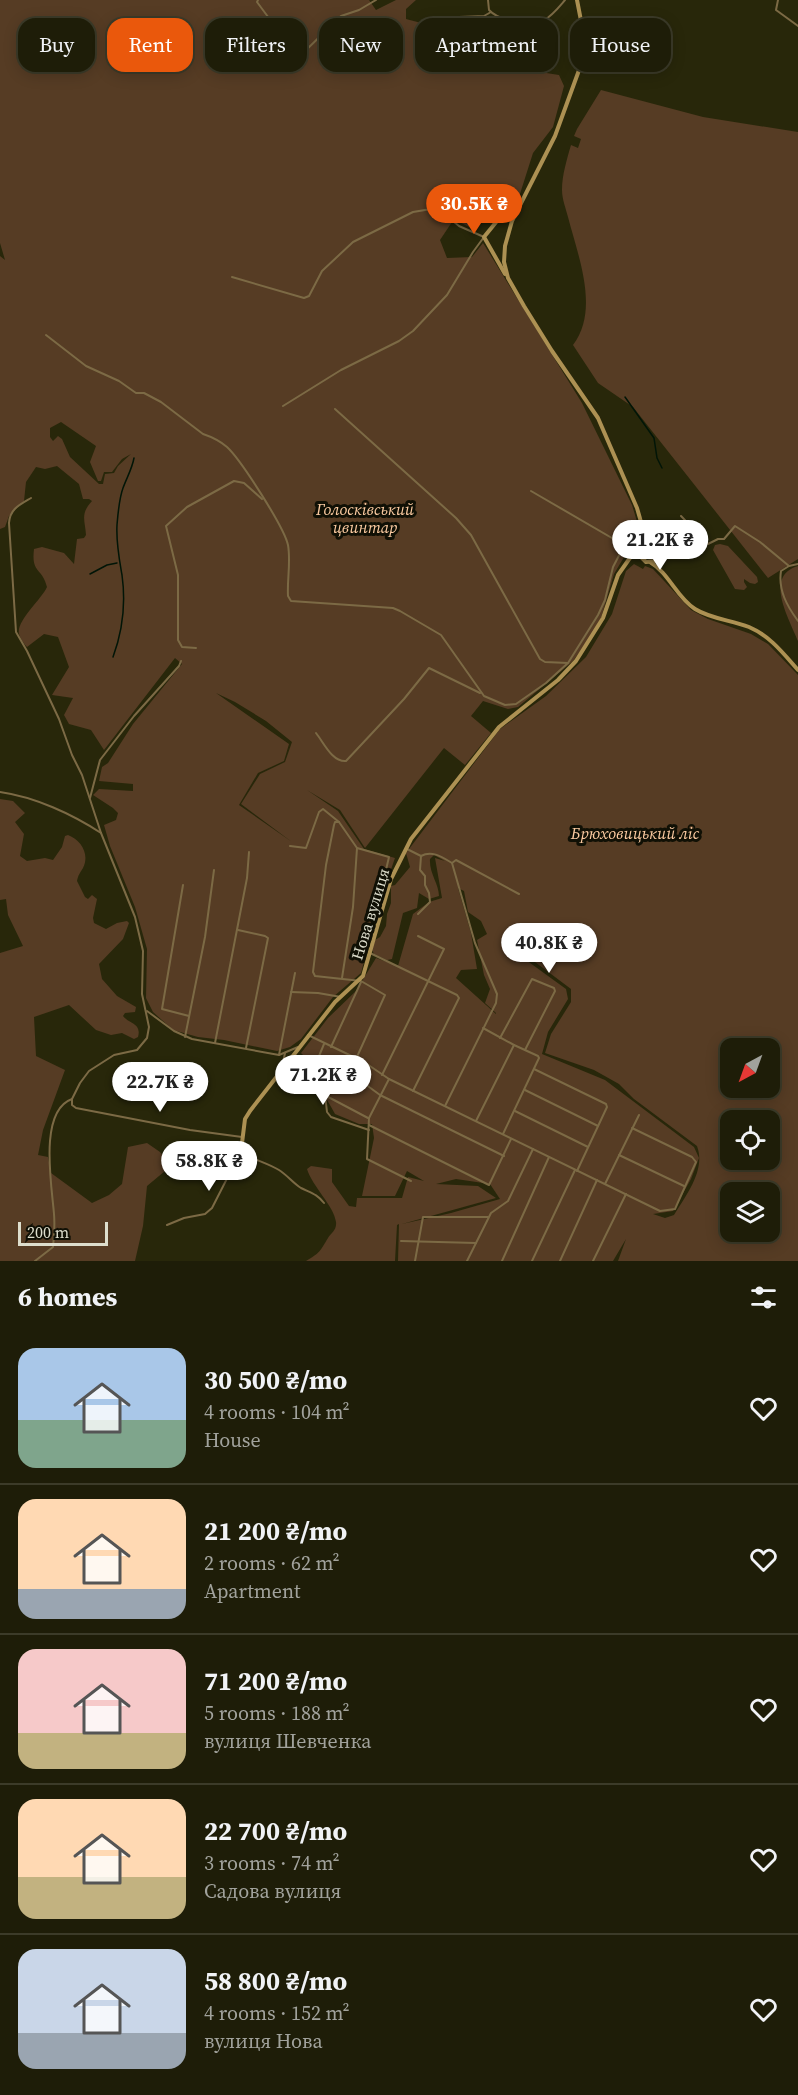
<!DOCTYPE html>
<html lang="en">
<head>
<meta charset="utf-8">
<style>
  :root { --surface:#1e1d08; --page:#2b2a16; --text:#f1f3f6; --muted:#a1a29c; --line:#3c3b29; --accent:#ea580c }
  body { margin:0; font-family:"Source Serif 4",serif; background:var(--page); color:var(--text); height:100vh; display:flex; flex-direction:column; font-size:22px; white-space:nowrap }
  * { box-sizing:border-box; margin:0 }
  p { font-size:20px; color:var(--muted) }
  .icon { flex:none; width:33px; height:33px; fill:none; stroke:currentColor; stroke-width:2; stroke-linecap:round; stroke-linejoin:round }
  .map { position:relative; height:1261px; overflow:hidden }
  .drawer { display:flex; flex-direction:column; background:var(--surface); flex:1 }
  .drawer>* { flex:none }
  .hud { position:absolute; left:18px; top:18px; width:762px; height:54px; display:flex; gap:12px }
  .needle { width:39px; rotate:221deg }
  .controls { position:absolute; left:720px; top:1038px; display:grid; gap:12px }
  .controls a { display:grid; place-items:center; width:60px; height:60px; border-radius:12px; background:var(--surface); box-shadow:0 3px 15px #0003,0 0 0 2px var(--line); font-size:30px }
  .scale { position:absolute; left:18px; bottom:15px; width:90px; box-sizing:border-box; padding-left:6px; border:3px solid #dedecd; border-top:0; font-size:16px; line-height:21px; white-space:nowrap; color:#dedecd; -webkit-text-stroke:4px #101005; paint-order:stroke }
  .price { position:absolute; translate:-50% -51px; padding:0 14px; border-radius:21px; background:#fff; color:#222; font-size:20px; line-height:39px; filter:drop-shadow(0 2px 3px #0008) }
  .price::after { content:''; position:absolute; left:50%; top:36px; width:18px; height:14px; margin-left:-9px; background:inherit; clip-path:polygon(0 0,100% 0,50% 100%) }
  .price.current { background:var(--accent); color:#fff }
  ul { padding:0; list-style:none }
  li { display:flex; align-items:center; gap:18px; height:150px; padding:0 18px }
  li+li { border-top:2px solid var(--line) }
  li span { display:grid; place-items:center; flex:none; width:168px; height:120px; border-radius:18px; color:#555 }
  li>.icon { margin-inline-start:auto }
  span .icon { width:72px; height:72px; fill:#fffc; stroke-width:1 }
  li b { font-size:26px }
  h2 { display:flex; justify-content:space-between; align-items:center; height:72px; padding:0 18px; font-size:26px }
  .tag { padding:0 21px; border-radius:18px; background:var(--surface); box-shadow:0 3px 15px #0003,0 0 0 2px var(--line); font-size:21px; line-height:54px }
  .tag.current { background:var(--accent); color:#fff }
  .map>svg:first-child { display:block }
  .green { fill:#563c24; fill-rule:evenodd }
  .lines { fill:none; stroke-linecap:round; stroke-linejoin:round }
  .stream { stroke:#011507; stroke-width:1.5 }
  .street { stroke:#7c6a45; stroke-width:2 }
  .secondary { stroke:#ad9153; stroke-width:4 }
  .labels { text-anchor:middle; stroke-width:6; stroke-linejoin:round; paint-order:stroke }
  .park-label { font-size:16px; font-style:italic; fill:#fdcca2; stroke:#101005 }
  .street-label { font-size:16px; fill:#dedecd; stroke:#101005 }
</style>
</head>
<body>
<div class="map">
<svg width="798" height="1261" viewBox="0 0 798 1261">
  <rect width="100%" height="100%" fill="#28270a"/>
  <g class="green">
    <path d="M0 0H369L376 10 396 0H416L406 9V19L425 24 445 34 441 40 456 46 476 62 559 75 564 86 553 127 533 153 519 197 511 208 495 217 482 209 469 227 454 219 440 240 447 258 472 257 483 243 582 403 632 505 642 538 630 547 614 574 601 618 588 641 573 661 518 707 508 709 483 701 471 716 491 733 465 765 444 748 365 848 340 810 307 790 338 811 364 849 395 858 381 898 361 973 333 997 301 1039 290 1047 277 1051 224 1040 198 1037 173 1030 153 1012 146 998 147 949 135 907 110 846 104 825 116 820 118 813 113 808 93 795 99 789 133 791V784L99 781 102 767 108 763 133 724 182 664 175 658 104 750 91 730 69 724 64 715 73 698 52 695 69 667 58 637 44 634 27 647C24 644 20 638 19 634 16 621 41 600 47 587 42 567 31 574 34 549L42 547 64 553 74 564 77 539 84 538 86 535C85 520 80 514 92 501L89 499H83L79 484 57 466 45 469 36 467 26 482 24 501 9 516 5 527 0 529V256L5 260 0 243ZM61 422 96 446 90 462 98 481H101L104 472H112L122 459 131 454 118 466 114 473 105 474 103 484H99L70 457 62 439 58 436 53 441 50 437V428ZM216 693 235 702 266 721 292 742 285 762 260 774 241 804 292 842 239 805 258 773 284 761 289 744Z"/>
    <path d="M601 90 703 117 798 132V559L768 578 633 407 598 383 573 345C600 310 578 256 568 217 566 209 562 199 562 190 562 175 567 159 571 145L578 148 581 139 574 136 577 129Z"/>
    <path d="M720 544 728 546 757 577 758 582 755 584 750 583 744 579V582L747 587 744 590 735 589 713 550 715 545Z"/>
    <path d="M634 564 643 569 645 566 653 569 691 610 708 619 751 634 768 644 798 675V1261H618L626 1239 613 1261H398L399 1224 397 1225 395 1261H306C320 1253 320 1251 328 1238 331 1233 337 1230 336 1222 334 1206 312 1186 307 1169L311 1166 332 1169V1182L349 1206 356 1207 357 1198H402L408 1177 424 1181 407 1171 395 1196H362L374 1138 372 1124H359L335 1114C325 1094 320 1095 319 1071L301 1053 328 1018 356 991 376 958 398 966 413 914 429 902 442 898 435 858 445 861 434 855 430 859C429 873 439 884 439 896L429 899 419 893 417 908 403 913 392 959 387 960 374 954 372 950 375 940 380 937 386 926 387 914 391 903V886L395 885 410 867 406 853 500 729 546 696 586 657 612 614 626 571ZM458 888 464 891 468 912 481 921 487 934 477 940 484 975 490 989 485 1003 496 1013V1014L456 978 461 970 477 969 471 933ZM527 956 571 989V1002L551 1034 545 1053 594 1070 619 1084 634 1099 697 1146C706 1170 686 1195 674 1215L665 1218 653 1214 673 1211 691 1179 699 1158 694 1147 605 1080 542 1054 548 1032 568 999 566 989 526 960ZM730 1048H770V1088H730ZM730 1120H770V1160H730ZM456 1179 490 1184 500 1199 451 1213 402 1224 496 1198 478 1186 436 1184ZM730 1192H770V1232H730Z"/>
    <path d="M798 566V641C790 620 763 576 798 566Z"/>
    <path d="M0 799 13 801 25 813 15 822 24 834 20 856 27 861 45 858 53 860 62 847 65 836 68 835C81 840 90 854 83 868 80 873 78 875 77 881L85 897 88 899 92 895 97 899 93 918 94 923 106 929 117 923 127 921 129 923 123 939 99 964 102 979 117 996 136 1007 135 1012 125 1013 123 1016C129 1024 142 1023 138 1037L134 1039 122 1033 111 1035 96 1030 69 1005 34 1017 36 1056 65 1070 43 1130 38 1155 48 1157 51 1173 92 1203 109 1195 122 1184 128 1147 147 1143 160 1152 171 1166 147 1186 143 1226 135 1261H0V953L23 946 8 915 6 899 0 900Z"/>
  </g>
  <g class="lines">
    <g class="stream">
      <path d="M625 397 654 438 657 458 662 468"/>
      <path d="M90 574 107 565 117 563"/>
      <path d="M113 657C123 630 126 604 122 575 119 558 116 543 117 525 118 513 119 499 123 488 127 477 132 469 134 458"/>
    </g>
    <g class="street">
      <path d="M258 0 257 2 277 29 302 54 341 16 359 10 376 0"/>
      <path d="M488 0 489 10C499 21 530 27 544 20 552 16 559 7 565 0"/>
      <path d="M778 0 776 10 798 26"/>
      <path d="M459 17 484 16 491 12"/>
      <path d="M232 277 304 298 309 296 322 271 353 242 413 212 437 208 459 226 484 237 473 252 447 295 413 331 399 341 341 370 283 406"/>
      <path d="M46 335 86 366 119 381 136 393H144L161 402 203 434C212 437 220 441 227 447 241 460 284 527 288 545 291 562 287 579 288 596L291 601 393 608 400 611 441 635 484 696 505 705 516 704 546 683 568 663 598 615 605 600 613 567 625 544"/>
      <path d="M335 409 456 518 471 535 540 659 545 662 568 663"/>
      <path d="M531 491 636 552"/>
      <path d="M31 498C19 505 10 509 9 523L16 632 27 651 59 719 72 755 82 775 101 833 135 917 143 951 142 994 149 1027 147 1038 137 1050 114 1055 89 1071 80 1083 72 1099V1105L76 1108 190 1130 242 1137"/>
      <path d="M681 516 708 544 718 539H724L735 526 760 542 789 566 798 564"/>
      <path d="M686 553 704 540"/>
      <path d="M789 566 781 571C778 590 787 606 798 621"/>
      <path d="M196 648 182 647 178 640V575L166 526 187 507 234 481 244 483 262 499"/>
      <path d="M316 733C324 743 332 762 346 761L404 699 429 668 480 693"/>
      <path d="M0 792C35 797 72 814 101 833"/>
      <path d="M90 798 100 760 134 716 179 666 181 661"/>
      <path d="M339 822H335L334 825 326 865 313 972 315 976 361 981 385 995 356 1059"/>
      <path d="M290 846 306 848 319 812 323 809 339 822 357 848 389 857 385 874 391 879"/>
      <path d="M407 849 421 856C432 850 442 857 452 863L456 860 519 894"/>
      <path d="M183 885 162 1009 189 1016"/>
      <path d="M418 914 430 902 429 893 425 885V876L420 870 421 856"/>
      <path d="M238 930 265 936 268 938 246 1048"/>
      <path d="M370 953 457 995 459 998 413 1091"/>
      <path d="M342 978 353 907 357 848"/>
      <path d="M291 992 318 993 341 997"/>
      <path d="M147 1011 174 1031 192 1039 279 1055 298 1047"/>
      <path d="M308 1035 364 1062 389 1079 660 1211 675 1209 696 1162 692 1157 632 1128"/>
      <path d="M185 1037 205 937 214 870"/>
      <path d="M500 1038 532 979 554 988 555 991 525 1050"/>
      <path d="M215 1043 247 878 249 852"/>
      <path d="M324 1044 317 1061 315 1090 368 1118"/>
      <path d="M331 1047 361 982"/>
      <path d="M285 1053 284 1058 290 1060"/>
      <path d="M279 1055 295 973"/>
      <path d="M294 1057 316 1071"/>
      <path d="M317 1061 365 1084 380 1095 504 1156"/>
      <path d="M534 1069 606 1104 607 1107 577 1171"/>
      <path d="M382 1075 444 949 418 936"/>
      <path d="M389 1079 369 1118 367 1159 411 1181"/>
      <path d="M525 1090 598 1126"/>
      <path d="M325 1095 327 1112 331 1117 369 1130"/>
      <path d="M445 1106 496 1003 497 994 475 943 452 863"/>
      <path d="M515 1111 588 1147"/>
      <path d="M476 1121 514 1045 483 1028"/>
      <path d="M369 1125 489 1185 511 1139"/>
      <path d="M503 1134 539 1058 538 1056 514 1045"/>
      <path d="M619 1155 684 1186"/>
      <path d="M605 1184 639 1115"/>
      <path d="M167 1225 184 1218 205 1214 212 1208 241 1151C252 1160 266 1162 279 1170 287 1175 293 1183 301 1188 311 1193 317 1194 324 1203"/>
      <path d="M401 1241 476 1243 491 1213 508 1201 533 1149"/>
      <path d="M35 1261 53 1247C54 1237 55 1225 54 1214 52 1187 38 1111 72 1099"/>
      <path d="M415 1261 423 1217H488"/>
      <path d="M467 1261 476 1243"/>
      <path d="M502 1261 549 1157"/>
      <path d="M532 1261 575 1170"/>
      <path d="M560 1261 597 1180"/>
      <path d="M593 1261 626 1194"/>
    </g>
    <g class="secondary">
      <path d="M577 0 584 36 582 62 555 136 512 221 505 246 504 262 508 278 524 306 552 351 598 418 637 508 647 543"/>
      <path d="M505 274 484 237 497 221 518 207"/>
      <path d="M636 552 646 562 656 561C662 556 661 549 656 544L647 543"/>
      <path d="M650 562C669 573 677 598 695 609 711 619 731 620 749 627 770 636 783 653 798 670"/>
      <path d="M241 1151 245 1119 250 1111 335 1002 363 976 391 879 411 839 499 727 558 680 576 661 603 618 618 575 632 555 644 546"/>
    </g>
  </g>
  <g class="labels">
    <g class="park-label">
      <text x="365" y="515">Голосківський<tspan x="365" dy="18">цвинтар</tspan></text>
      <text x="635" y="839">Брюховицький ліс</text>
    </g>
    <g class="street-label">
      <text transform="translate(370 914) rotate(-73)" y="6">Нова вулиця</text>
    </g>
  </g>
</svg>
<div class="controls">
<a><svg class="needle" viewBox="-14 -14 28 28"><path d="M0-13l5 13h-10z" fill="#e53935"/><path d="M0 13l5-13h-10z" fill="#a1a29c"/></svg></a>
<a><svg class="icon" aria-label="locate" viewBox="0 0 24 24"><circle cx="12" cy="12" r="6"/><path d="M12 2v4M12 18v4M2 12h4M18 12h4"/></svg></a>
<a><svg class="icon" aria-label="layers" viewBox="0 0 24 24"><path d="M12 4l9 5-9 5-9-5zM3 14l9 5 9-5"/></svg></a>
</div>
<div class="scale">200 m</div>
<b class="price current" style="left:474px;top:235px">30.5K ₴</b>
<b class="price" style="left:660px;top:571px">21.2K ₴</b>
<b class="price" style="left:549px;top:974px">40.8K ₴</b>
<b class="price" style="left:323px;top:1106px">71.2K ₴</b>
<b class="price" style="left:160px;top:1113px">22.7K ₴</b>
<b class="price" style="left:209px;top:1192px">58.8K ₴</b>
<div class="hud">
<a class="tag">Buy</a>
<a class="tag current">Rent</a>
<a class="tag">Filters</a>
<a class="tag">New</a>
<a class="tag">Apartment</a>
<a class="tag">House</a>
</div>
</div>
<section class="drawer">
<h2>6 homes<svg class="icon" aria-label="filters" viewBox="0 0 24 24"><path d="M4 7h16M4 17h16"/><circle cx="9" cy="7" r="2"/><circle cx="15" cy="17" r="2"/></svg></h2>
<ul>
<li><span style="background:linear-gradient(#a9c7e8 60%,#7fa58c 0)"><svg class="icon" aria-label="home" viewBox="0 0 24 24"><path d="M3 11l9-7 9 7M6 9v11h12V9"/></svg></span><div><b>30 500 ₴/mo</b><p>4 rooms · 104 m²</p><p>House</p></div><svg class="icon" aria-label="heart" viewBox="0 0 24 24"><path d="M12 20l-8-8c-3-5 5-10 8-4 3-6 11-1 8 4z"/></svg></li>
<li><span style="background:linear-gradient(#ffd9b3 75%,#9aa5b1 0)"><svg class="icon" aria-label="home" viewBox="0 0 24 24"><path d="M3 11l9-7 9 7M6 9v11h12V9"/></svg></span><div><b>21 200 ₴/mo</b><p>2 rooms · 62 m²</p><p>Apartment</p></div><svg class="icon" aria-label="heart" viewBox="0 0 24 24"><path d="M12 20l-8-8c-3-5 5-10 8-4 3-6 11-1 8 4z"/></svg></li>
<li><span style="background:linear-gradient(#f6c9c9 70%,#c2b280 0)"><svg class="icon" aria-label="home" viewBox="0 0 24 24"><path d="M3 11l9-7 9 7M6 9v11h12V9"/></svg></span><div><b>71 200 ₴/mo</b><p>5 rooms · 188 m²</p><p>вулиця Шевченка</p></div><svg class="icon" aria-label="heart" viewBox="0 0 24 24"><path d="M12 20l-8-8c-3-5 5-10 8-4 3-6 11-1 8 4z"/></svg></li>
<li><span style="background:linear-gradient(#ffd9b3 65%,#c2b280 0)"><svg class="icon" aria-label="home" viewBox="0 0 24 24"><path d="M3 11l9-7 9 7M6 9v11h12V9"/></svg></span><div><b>22 700 ₴/mo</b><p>3 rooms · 74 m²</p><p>Садова вулиця</p></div><svg class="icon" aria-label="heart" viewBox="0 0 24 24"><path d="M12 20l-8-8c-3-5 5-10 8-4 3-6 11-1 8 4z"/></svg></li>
<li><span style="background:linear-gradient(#c9d6e8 70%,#9aa5b1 0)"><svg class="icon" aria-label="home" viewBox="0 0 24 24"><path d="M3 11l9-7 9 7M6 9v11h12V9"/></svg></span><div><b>58 800 ₴/mo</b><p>4 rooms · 152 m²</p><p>вулиця Нова</p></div><svg class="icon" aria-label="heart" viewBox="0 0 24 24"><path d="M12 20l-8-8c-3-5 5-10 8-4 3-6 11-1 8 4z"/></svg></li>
</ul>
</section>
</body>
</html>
